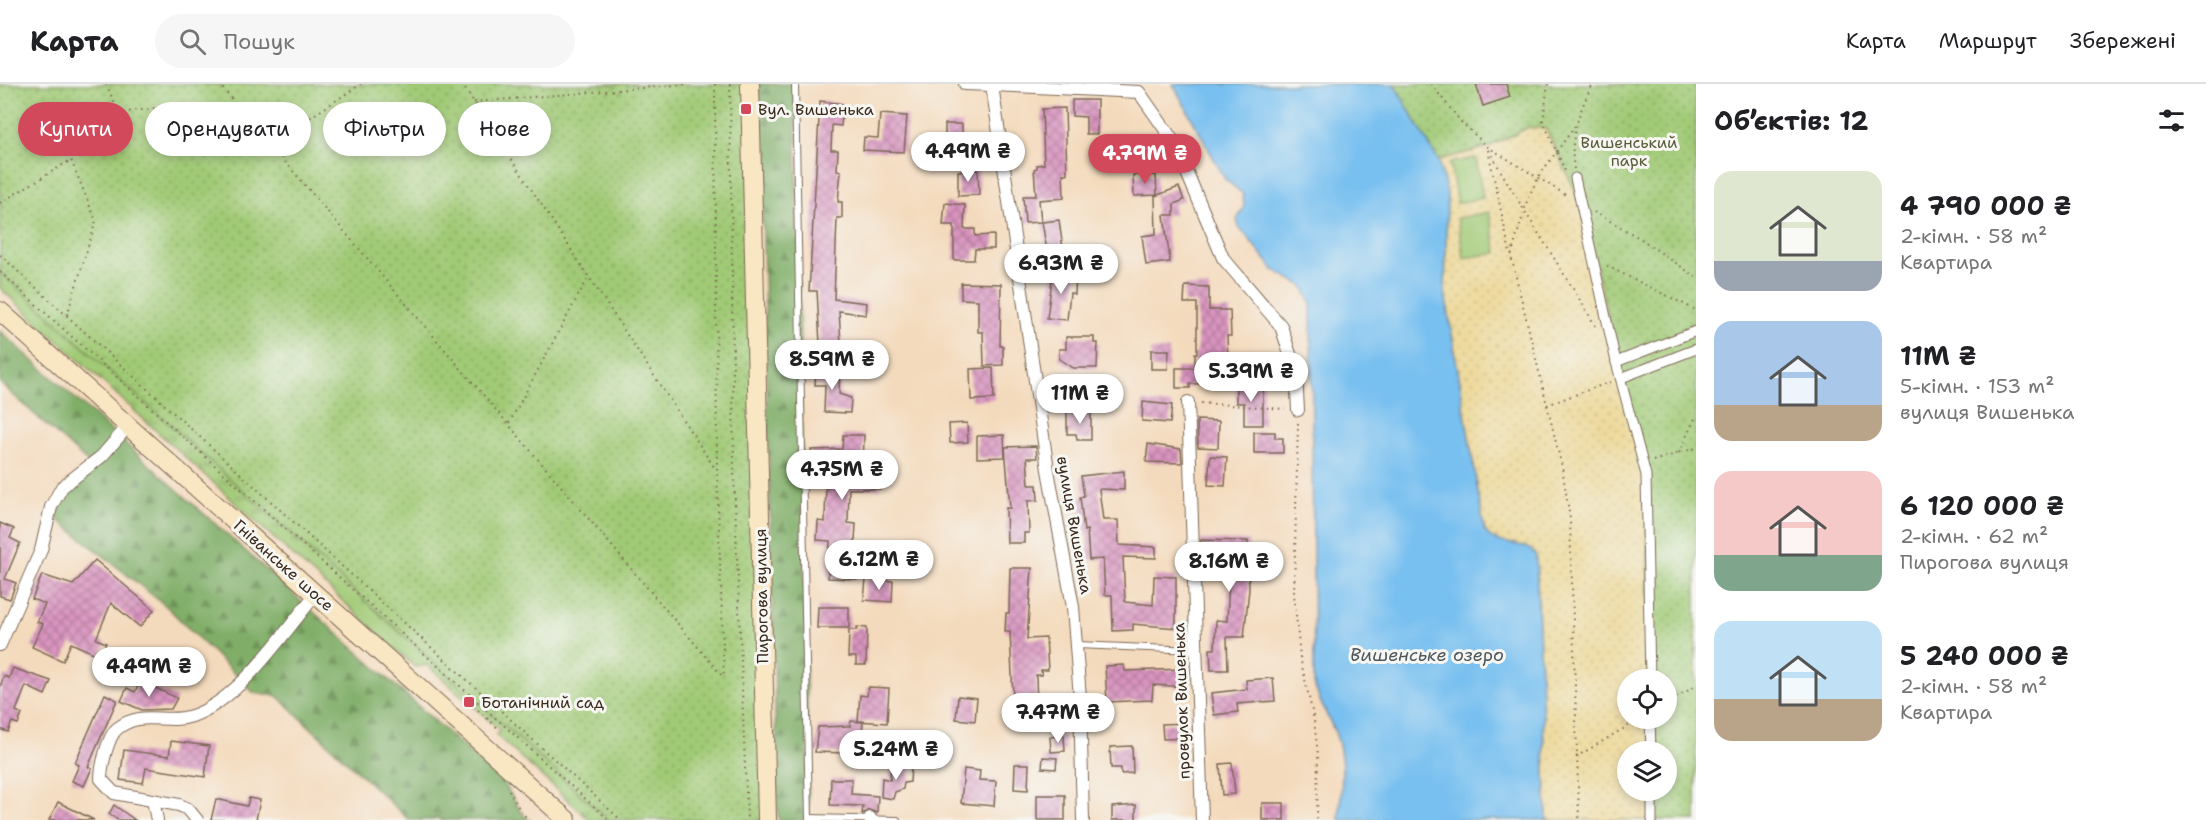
<!DOCTYPE html>
<html lang="uk">
<head>
<meta charset="utf-8">
<style>
  :root { --surface:#fff; --page:#f6f6f6; --text:#202124; --muted:#757577; --line:#e0e0e0; --accent:#d1495b }
  body { margin:0; font-family:"Shantell Sans",sans-serif; background:var(--page); color:var(--text); height:100vh; display:flex; flex-direction:column; font-size:22px; white-space:nowrap }
  * { box-sizing:border-box; margin:0 }
  p { font-size:20px; color:var(--muted) }
  .icon { flex:none; width:33px; height:33px; fill:none; stroke:currentColor; stroke-width:2; stroke-linecap:round; stroke-linejoin:round }
  .map { position:relative; flex:1; overflow:hidden }
  .side { display:flex; flex-direction:column; background:var(--surface); width:510px }
  .side>* { flex:none }
  .banner { position:absolute; left:18px; top:18px; width:570px; height:54px; display:flex; gap:12px }
  .fabs { position:absolute; left:1617px; top:585px; display:grid; gap:12px }
  .fabs a { display:grid; place-items:center; width:60px; height:60px; border-radius:50%; background:var(--surface); box-shadow:0 3px 9px #0003; font-size:30px }
  .price { position:absolute; translate:-50% -51px; padding:0 14px; border-radius:21px; background:#fff; color:#222; font-size:20px; line-height:39px; filter:drop-shadow(0 2px 3px #0008) }
  .price::after { content:''; position:absolute; left:50%; top:36px; width:18px; height:14px; margin-left:-9px; background:inherit; clip-path:polygon(0 0,100% 0,50% 100%) }
  .price.current { background:var(--accent); color:#fff }
  ul { padding:0; list-style:none }
  li { display:flex; align-items:center; gap:18px; height:150px; padding:0 18px }
  li span { display:grid; place-items:center; flex:none; width:168px; height:120px; border-radius:18px; color:#555 }
  li>.icon { margin-inline-start:auto }
  span .icon { width:72px; height:72px; fill:#fffc; stroke-width:1 }
  li b { font-size:26px }
  h2 { display:flex; justify-content:space-between; align-items:center; height:72px; padding:0 18px; font-size:26px }
  .pill { padding:0 21px; border-radius:27px; background:var(--surface); box-shadow:0 3px 9px #0003; font-size:21px; line-height:54px }
  .pill.current { background:var(--accent); color:#fff }
  header { display:flex; align-items:center; gap:36px; box-sizing:border-box; height:84px; padding:0 30px; background:var(--surface); border-bottom:2px solid var(--line) }
  header strong { font-size:28px }
  nav { display:flex; gap:33px; margin-inline-start:auto; font-size:21px }
  .search { width:420px; height:54px; background:var(--page); display:flex; align-items:center; gap:15px; box-sizing:border-box; padding:0 21px; border-radius:33px; color:var(--muted); font-size:22px }
  main { display:flex; flex:1; min-height:0 }
  .map>svg:first-child { display:block }
  .grass { fill:url(#grass-tufts); stroke:#6e7a4a; stroke-width:1.5 }
  .forest { fill:url(#forest-firs); stroke:#5e6c42; stroke-width:1.5 }
  .sand { fill:url(#sand-dots); stroke:#94825e; stroke-width:1.5 }
  .park { fill:url(#park-dots); stroke:#6e7a4a; stroke-width:1.5 }
  .pitch { fill:#a1ca76; stroke:#6e7a4a; stroke-width:1.5 }
  .water { fill:#78c0f0; stroke:#5a7587; stroke-width:1.5 }
  .building { fill:url(#building-cross-hatch) }
  .lines { fill:none; stroke-linecap:round; stroke-linejoin:round }
  .service-casing { stroke:#7c6855; stroke-width:8 }
  .pedestrian-casing { stroke:#7c6855; stroke-width:11 }
  .minor-casing { stroke:#7c6855; stroke-width:14 }
  .secondary-casing { stroke:#7c6855; stroke-width:20 }
  .path { stroke:#7c6855; stroke-width:2; stroke-dasharray:1.5 4.5; stroke-linecap:butt }
  .service { stroke:#fff; stroke-width:6 }
  .pedestrian { stroke:#fff; stroke-width:9 }
  .minor { stroke:#fff; stroke-width:12 }
  .secondary { stroke:#f9e7c3; stroke-width:18 }
  .poi-dot { fill:#d1495b; stroke:#f6f6f2; stroke-width:2 }
  .labels { text-anchor:middle; stroke-width:6; stroke-linejoin:round; paint-order:stroke }
  .poi-label { font-size:16px; fill:#3b2a1e; stroke:#f6f6f2; text-anchor:start }
  .park-label { font-size:16px; fill:#5a5a38; stroke:#f6f6f2 }
  .street-label { font-size:16px; fill:#3b2a1e; stroke:#f6f6f2 }
  .water-label { font-size:18px; font-style:italic; fill:#4d575d; stroke:#f6f6f2 }
</style>
</head>
<body>
<header>
<strong>Карта</strong>
<div class="search"><svg class="icon" aria-label="search" viewBox="0 0 24 24"><circle cx="10" cy="10" r="6"/><path d="M15 15l6 6"/></svg>Пошук</div>
<nav><a>Карта</a><a>Маршрут</a><a>Збережені</a></nav>
</header>
<main>
<div class="map">
<svg width="1696" height="736" viewBox="0 0 1696 736">
  <defs>
    <pattern id="grass-tufts" width="24" height="20" patternUnits="userSpaceOnUse" patternTransform="scale(1.5)"><rect width="24" height="20" fill="#a1ca76"/><path d="M3 7l-1-3M5 7V3M7 7l1-3M15 17l-1-3M17 17v-4M19 17l1-3" fill="none" stroke="#84a460"/></pattern>
    <pattern id="forest-firs" width="22" height="20" patternUnits="userSpaceOnUse" patternTransform="scale(1.5)"><rect width="22" height="20" fill="#80ae67"/><path d="M5 1l3.5 6h-7zM16 11l3.5 6h-7z" fill="#6a8e54"/></pattern>
    <pattern id="sand-dots" width="8" height="8" patternUnits="userSpaceOnUse" patternTransform="scale(1.5)"><rect width="8" height="8" fill="#eeda9e"/><path d="M2 2h.1M6 6h.1" fill="none" stroke="#cdbb88" stroke-width="1.8" stroke-linecap="round"/></pattern>
    <pattern id="park-dots" width="8" height="8" patternUnits="userSpaceOnUse" patternTransform="scale(1.5)"><rect width="8" height="8" fill="#a1ca76"/><path d="M2 2h.1M6 6h.1" fill="none" stroke="#84a460" stroke-width="1.8" stroke-linecap="round"/></pattern>
    <pattern id="building-cross-hatch" width="8" height="8" patternUnits="userSpaceOnUse" patternTransform="scale(1.5)"><rect width="8" height="8" fill="#d994c0"/><path d="M0 0l8 8M0 8l8-8" fill="none" stroke="#b1799b"/></pattern>
  </defs>
  <rect width="100%" height="100%" fill="#f6f6f2"/>
  <filter id="ink" filterUnits="userSpaceOnUse"><feTurbulence type="fractalNoise" baseFrequency=".0167" numOctaves="2"/><feDisplacementMap in="SourceGraphic" scale="12" xChannelSelector="R" yChannelSelector="G"/><feConvolveMatrix kernelMatrix="1 2 1 2 8 2 1 2 1" color-interpolation-filters="sRGB"/></filter>
  <filter id="wash" filterUnits="userSpaceOnUse"><feTurbulence type="fractalNoise" baseFrequency=".008" numOctaves="4" result="noise"/><feDisplacementMap in="SourceGraphic" scale="24" xChannelSelector="R" yChannelSelector="G"/><feGaussianBlur stdDeviation="1.35" result="paint"/><feColorMatrix in="noise" values="0 0 0 0 0 0 0 0 0 0 0 0 0 0 0 0 0 1.4 0 .05"/><feComposite in="paint" operator="in"/></filter>
  <g filter="url(#wash)">
    <rect width="100%" height="100%" fill="#f4dabc"/>
    <path class="grass" d="M0 185 609 736H590L496 651 500 646 427 581 415 583 0 204Z"/>
    <g class="forest">
      <path d="M759 0H795L809 736H778Z"/>
      <path d="M0 247 504 699 521 728 529 736H440L437 733 434 736H409L277 612 254 609 166 522 56 434 67 407 94 384 0 299Z"/>
    </g>
    <path class="sand" d="M1529 43 1546 45 1582 121 1646 391 1650 595 1628 596V634L1650 635 1651 667 1628 668V706L1652 707V736H1547L1536 472C1521 457 1493 464 1484 445L1445 208 1447 110 1438 76 1488 63Z"/>
    <g class="park">
      <path d="M0 0H750L767 736H609L0 188Z"/>
      <path d="M1394 0H1696V736H1652V707L1666 706V668L1651 667 1650 635 1666 634V596L1650 595 1647 402 1582 121 1546 45 1529 43 1488 63 1438 76Z"/>
    </g>
    <g class="pitch">
      <path d="M1476 74 1483 114 1457 119 1450 79Z"/>
      <path d="M1489 128 1497 169 1464 174 1457 134Z"/>
    </g>
    <path class="water" d="M1173 0H1394L1438 76 1447 109 1445 208 1484 445C1494 466 1526 453 1536 472L1547 736H1339C1341 709 1346 677 1336 651 1329 633 1319 619 1314 599L1311 219 1303 202 1274 186 1239 143 1237 136 1244 122 1243 110 1225 95Z"/>
    <g id="blocks">
      <g class="building">
        <path d="M1476 0H1506L1510 13 1483 22Z"/>
        <path d="M1072 16H1097V50H1086V33L1072 32Z"/>
        <path d="M820 17 843 20 841 42 832 41 831 66H838L837 86 841 87 838 118H842V134H837L834 215 867 219 866 231 839 227 841 259 820 260 817 207H809Z"/>
        <path d="M1065 24 1067 90H1063L1064 114 1039 116 1041 138 1025 139 1023 112H1036L1034 85 1037 84V81L1044 80 1042 25Z"/>
        <path d="M880 30 907 32 904 68 863 66 864 53 878 54Z"/>
        <rect x="945" y="40" width="17" height="27"/>
        <path d="M1121 57 1122 71 1112 72 1113 79 1099 80 1098 58Z"/>
        <path d="M978 86 979 111 958 112V87Z"/>
        <path d="M1133 91H1156L1157 111 1134 112Z"/>
        <path d="M1179 103 1184 116 1174 120V131H1164L1170 178 1146 181 1142 152 1156 150 1155 112Z"/>
        <path d="M945 119 965 121 964 145H975V152L994 151V165H975L974 176H954V141H943Z"/>
        <path d="M1059 136 1063 165 1047 167 1042 138Z"/>
        <path d="M1043 171 1045 182 1028 184 1027 173Z"/>
        <path d="M1053 188 1076 190 1075 210 1070 209 1067 236 1047 234Z"/>
        <path d="M961 199 1001 200 1000 262H1003V281L984 282 983 248H978V216L961 215Z"/>
        <path d="M1185 202 1209 203V226H1230L1231 252H1227L1229 299 1190 300V304H1176V284H1195V269H1197V219H1184Z"/>
        <path d="M1066 253H1094V259H1098L1097 284H1073L1059 275V265H1066Z"/>
        <path d="M1151 266H1169L1168 285H1151Z"/>
        <path d="M816 283 840 285 839 310 851 314 850 329 824 328 825 301H815Z"/>
        <path d="M993 284 994 315 971 316 970 285Z"/>
        <path d="M1236 300H1263V341H1244V319H1236Z"/>
        <path d="M1143 318 1172 321 1170 339 1142 337Z"/>
        <path d="M1067 328H1091V356H1077L1076 350H1067Z"/>
        <path d="M1197 336 1219 337 1218 364 1198 363Z"/>
        <path d="M967 339 968 358 950 359 949 340Z"/>
        <path d="M1254 348H1275V354H1283V369H1254Z"/>
        <path d="M843 351H864L863 385H874V391H880V405H849L848 439 856 440 854 472H860L858 495 828 494 830 457 817 456 818 437 825 438 826 395H813L811 366 842 365Z"/>
        <path d="M1004 351 1005 373 977 374V352Z"/>
        <path d="M1148 360 1181 365 1182 379 1146 378Z"/>
        <path d="M1036 362 1037 374H1027L1029 401H1037L1038 416 1028 417 1029 449H1024V459H1007L1006 424H1010L1005 363Z"/>
        <path d="M1210 372 1227 373 1225 402 1208 401Z"/>
        <path d="M1124 387V406L1099 405 1103 436H1118L1119 461 1156 463V474L1123 473 1125 518 1153 521 1154 492 1176 493V544L1133 540V546L1113 547 1112 511H1105L1103 475 1089 476 1087 446 1084 447 1080 413 1084 412 1081 392Z"/>
        <path d="M0 439 14 445 10 454 20 459 5 495 16 499 10 515 0 512Z"/>
        <path d="M1201 456 1248 457 1249 505 1244 553H1227L1228 586H1211L1210 565H1215L1216 536 1227 537 1229 495H1216L1217 476H1202Z"/>
        <path d="M95 476 154 526 140 543 111 519 96 555 106 559 100 572 71 559 63 577 32 563 43 540 37 538 45 520 32 515 42 491 73 501Z"/>
        <path d="M1010 484H1032L1027 555 1046 554 1048 586H1041L1042 591H1036L1037 622 1030 623V635L1014 636 1010 548H1005L1006 529H1009Z"/>
        <path d="M866 495 893 497 892 518 864 516Z"/>
        <path d="M818 523H849V544H817Z"/>
        <path d="M857 543 867 544 866 581H856V573H848L849 546H857Z"/>
        <path d="M1124 581 1125 587 1186 585V603L1153 601 1152 616 1107 618 1105 582Z"/>
        <path d="M13 584 51 597 45 611 26 602 16 627 22 630 18 640 12 638 8 648 0 645V603L4 592 9 594Z"/>
        <path d="M1273 594 1275 617 1237 620 1238 628 1214 631 1211 609 1247 605 1246 596Z"/>
        <path d="M140 597 177 614 171 625 142 626 121 617 127 604 135 608Z"/>
        <path d="M868 603 889 604 887 639 858 637 860 611 867 612Z"/>
        <path d="M105 610 117 616 88 683 92 684 84 702 72 697 79 681 75 679Z"/>
        <path d="M958 612 977 614 975 637 956 635Z"/>
        <path d="M851 637 863 638 860 675 846 674V669L815 668 818 643 850 642Z"/>
        <path d="M1186 639 1187 654 1163 655 1162 640Z"/>
        <path d="M1064 651 1065 667 1051 668 1050 653Z"/>
        <path d="M171 657 209 662 205 693 146 684 143 699 120 696 124 666 169 672Z"/>
        <path d="M1132 662 1133 689 1121 690V684H1111L1110 663Z"/>
        <path d="M1043 673 1057 674 1056 685 1042 684Z"/>
        <path d="M1232 679 1235 710 1222 711 1220 680Z"/>
        <path d="M1015 680H1029L1028 706 1014 705Z"/>
        <path d="M891 681 911 683 910 698 904 699 903 705 895 708 893 715 881 713 882 694 890 696Z"/>
        <path d="M964 685 980 687 979 696 996 697 994 722 961 719Z"/>
        <path d="M831 695H852L851 710 878 712 877 729 869 726 862 730 863 722 830 721Z"/>
        <rect x="1037" y="711" width="28" height="25"/>
        <path d="M249 714 260 716 256 736H211L216 715 247 722Z"/>
        <path d="M58 718 94 736H49Z"/>
        <rect x="1262" y="719" width="22" height="17"/>
        <path d="M114 721 135 736H118L109 730Z"/>
        <path d="M1136 721V736H1112V723Z"/>
      </g>
    </g>
  </g>
  <g filter="url(#ink)">
    <use href="#blocks" fill-opacity="0" stroke="#7c6855" stroke-width="1.5"/>
    <g class="lines">
      <defs>
        <g id="service">
          <path d="M795 0 809 736"/>
          <path d="M1077 561 1195 566"/>
          <path d="M809 734 897 736"/>
        </g>
        <g id="pedestrian">
          <path d="M1575 94 1616 278 1646 391 1650 596"/>
          <path d="M1616 278 1696 247"/>
          <path d="M1621 294 1696 265"/>
          <path d="M1650 634 1651 668"/>
          <path d="M1652 706V736"/>
        </g>
        <g id="minor">
          <path d="M965 0 992 1 1048 386 1073 523 1080 614 1083 736"/>
          <path d="M992 1 1139 8 1174 58 1223 174 1281 242 1296 289 1298 326"/>
          <path d="M1188 318 1202 736"/>
          <path d="M0 561 41 466 51 423 62 403 102 372 128 342"/>
          <path d="M153 716 157 736"/>
          <path d="M870 734V736"/>
          <path d="M197 736 188 725 179 721 114 709 101 695C101 683 108 651 118 644 143 625 165 641 192 632 241 615 283 549 316 510"/>
        </g>
        <g id="secondary">
          <path d="M750 0 767 736"/>
          <path d="M0 227 567 736"/>
        </g>
      </defs>
      <use href="#service" class="service-casing"/>
      <use href="#pedestrian" class="pedestrian-casing"/>
      <use href="#minor" class="minor-casing"/>
      <use href="#secondary" class="secondary-casing"/>
      <g class="path">
        <path d="M106 0 119 29 180 21 250 36"/>
        <path d="M219 0 724 594"/>
        <path d="M462 0 716 386"/>
        <path d="M715 0 717 388 724 594"/>
        <path d="M730 0 734 390 747 736"/>
        <path d="M1431 0 1461 38 1488 63 1566 111"/>
        <path d="M1548 0 1543 37 1566 89"/>
        <path d="M474 18 689 0"/>
        <path d="M1575 42 1539 92 1528 114 1511 172 1562 383 1570 435 1579 736"/>
        <path d="M270 60 361 0"/>
        <path d="M1488 66 1510 169"/>
        <path d="M1489 66C1522 126 1561 183 1596 243"/>
        <path d="M1574 85C1569 54 1579 27 1593 0"/>
        <path d="M0 119 71 76"/>
        <path d="M1594 128 1641 155 1696 193"/>
        <path d="M0 171 621 736"/>
        <path d="M1607 182 1696 226"/>
        <path d="M0 188 609 736"/>
        <path d="M67 231 96 137 71 76 119 29"/>
        <path d="M1201 319 1285 325"/>
        <path d="M1547 321 1610 298"/>
        <path d="M509 339 589 192"/>
        <path d="M1298 339 1294 510 1300 573 1314 636 1318 671 1317 736"/>
        <path d="M1679 369 1696 332"/>
        <path d="M1653 377 1696 364"/>
        <path d="M469 618 500 646"/>
        <path d="M1666 619 1696 602"/>
        <path d="M1576 673 1638 636"/>
        <path d="M509 706 521 728 529 736"/>
      </g>
      <use href="#service" class="service"/>
      <use href="#pedestrian" class="pedestrian"/>
      <use href="#minor" class="minor"/>
      <use href="#secondary" class="secondary"/>
    </g>
  </g>
  <g class="poi-dot">
    <rect x="740" y="19" width="12" height="12" rx="3"/>
    <rect x="463" y="612" width="12" height="12" rx="3"/>
  </g>
  <g class="labels">
    <g class="poi-label">
      <text x="758" y="31">Вул. Вишенька</text>
      <text x="481" y="624">Ботанічний сад</text>
    </g>
    <g class="park-label">
      <text x="1629" y="64">Вишенський<tspan x="1629" dy="18">парк</tspan></text>
    </g>
    <g class="street-label">
      <text transform="translate(1075 441) rotate(80)" y="6">вулиця Вишенька</text>
      <text transform="translate(284 481) rotate(42)" y="6">Гніванське шосе</text>
      <text transform="translate(761 512) rotate(-91)" y="6">Пирогова вулиця</text>
      <text transform="translate(1181 617) rotate(-92)" y="6">провулок Вишенька</text>
    </g>
    <g class="water-label">
      <text x="1427" y="577">Вишенське озеро</text>
    </g>
  </g>
</svg>
<div class="fabs">
<a><svg class="icon" aria-label="locate" viewBox="0 0 24 24"><circle cx="12" cy="12" r="6"/><path d="M12 2v4M12 18v4M2 12h4M18 12h4"/></svg></a>
<a><svg class="icon" aria-label="layers" viewBox="0 0 24 24"><path d="M12 4l9 5-9 5-9-5zM3 14l9 5 9-5"/></svg></a>
</div>
<b class="price" style="left:968px;top:99px">4.49M ₴</b>
<b class="price current" style="left:1145px;top:101px">4.79M ₴</b>
<b class="price" style="left:1061px;top:211px">6.93M ₴</b>
<b class="price" style="left:832px;top:307px">8.59M ₴</b>
<b class="price" style="left:1251px;top:319px">5.39M ₴</b>
<b class="price" style="left:1080px;top:341px">11M ₴</b>
<b class="price" style="left:842px;top:417px">4.75M ₴</b>
<b class="price" style="left:879px;top:507px">6.12M ₴</b>
<b class="price" style="left:1229px;top:509px">8.16M ₴</b>
<b class="price" style="left:149px;top:614px">4.49M ₴</b>
<b class="price" style="left:1058px;top:660px">7.47M ₴</b>
<b class="price" style="left:896px;top:697px">5.24M ₴</b>
<div class="banner">
<a class="pill current">Купити</a>
<a class="pill">Орендувати</a>
<a class="pill">Фільтри</a>
<a class="pill">Нове</a>
</div>
</div>
<section class="side">
<h2>Об’єктів: 12<svg class="icon" aria-label="filters" viewBox="0 0 24 24"><path d="M4 7h16M4 17h16"/><circle cx="9" cy="7" r="2"/><circle cx="15" cy="17" r="2"/></svg></h2>
<ul>
<li><span style="background:linear-gradient(#dfe7d0 75%,#9aa5b1 0)"><svg class="icon" aria-label="home" viewBox="0 0 24 24"><path d="M3 11l9-7 9 7M6 9v11h12V9"/></svg></span><div><b>4 790 000 ₴</b><p>2-кімн. · 58 m²</p><p>Квартира</p></div></li>
<li><span style="background:linear-gradient(#a9c7e8 70%,#b9a48a 0)"><svg class="icon" aria-label="home" viewBox="0 0 24 24"><path d="M3 11l9-7 9 7M6 9v11h12V9"/></svg></span><div><b>11M ₴</b><p>5-кімн. · 153 m²</p><p>вулиця Вишенька</p></div></li>
<li><span style="background:linear-gradient(#f6c9c9 70%,#7fa58c 0)"><svg class="icon" aria-label="home" viewBox="0 0 24 24"><path d="M3 11l9-7 9 7M6 9v11h12V9"/></svg></span><div><b>6 120 000 ₴</b><p>2-кімн. · 62 m²</p><p>Пирогова вулиця</p></div></li>
<li><span style="background:linear-gradient(#bfe0f5 65%,#b9a48a 0)"><svg class="icon" aria-label="home" viewBox="0 0 24 24"><path d="M3 11l9-7 9 7M6 9v11h12V9"/></svg></span><div><b>5 240 000 ₴</b><p>2-кімн. · 58 m²</p><p>Квартира</p></div></li>
</ul>
</section>
</main>
</body>
</html>
